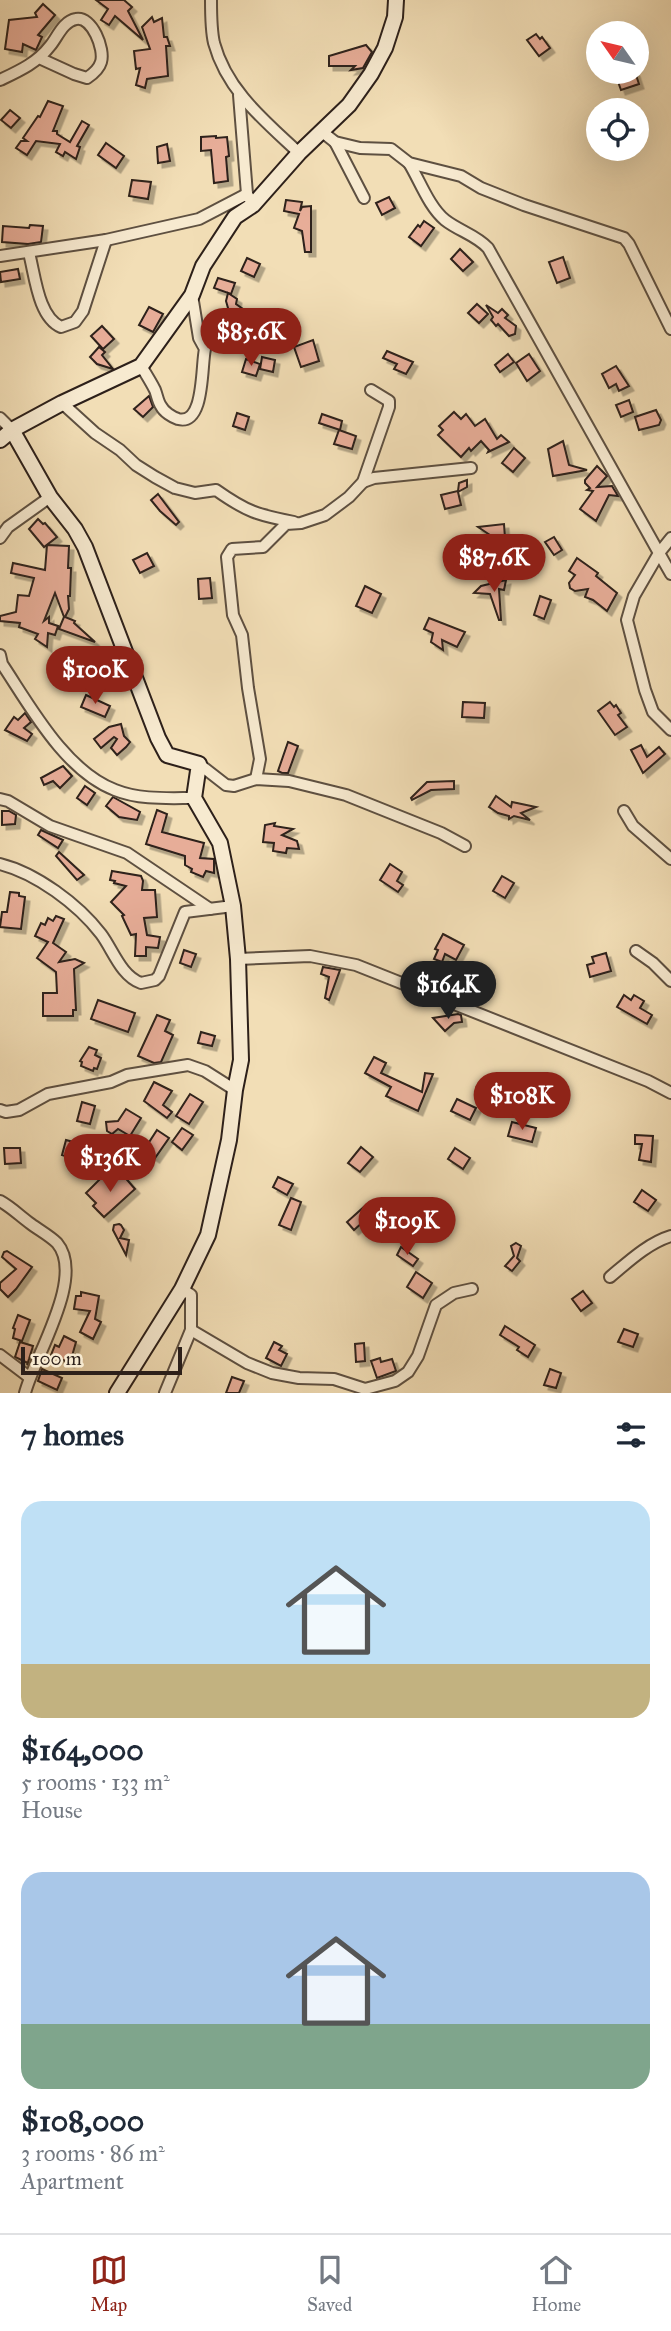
<!DOCTYPE html>
<html lang="en">
<head>
<meta charset="utf-8">
<style>
  :root { --surface:#fff; --page:#f2f2f3; --text:#1f2937; --muted:#747a83; --line:#e0e1e3; --accent:#8f2418 }
  body { margin:0; font-family:"IM FELL Great Primer",serif; background:var(--page); color:var(--text); height:100vh; display:flex; flex-direction:column; font-size:26px; white-space:nowrap }
  * { box-sizing:border-box; margin:0 }
  p { font-size:23px; color:var(--muted) }
  .icon { flex:none; width:38px; height:38px; fill:none; stroke:currentColor; stroke-width:2; stroke-linecap:round; stroke-linejoin:round }
  .map { position:relative; height:1393px; overflow:hidden }
  .panel { display:flex; flex-direction:column; background:var(--surface); flex:1 }
  .panel>* { flex:none }
  .needle { width:46px; rotate:304deg }
  .controls { position:absolute; left:586px; top:21px; display:grid; gap:14px }
  .controls a { display:grid; place-items:center; width:63px; height:63px; border-radius:50%; background:var(--surface); box-shadow:0 7px 28px #0002; font-size:35px }
  .scale { position:absolute; left:21px; bottom:18px; width:161px; box-sizing:border-box; padding-left:7px; border:4px solid #2d201a; border-top:0; font-size:19px; line-height:24px; white-space:nowrap; color:#2d201a; -webkit-text-stroke:5px #f7ead0; paint-order:stroke }
  .price { position:absolute; translate:-50% -60px; padding:0 16px; border-radius:24px; background:var(--accent); color:#fff; font-size:23px; line-height:46px; filter:drop-shadow(0 2px 4px #0008) }
  .price::after { content:''; position:absolute; left:50%; top:42px; width:21px; height:16px; margin-left:-10px; background:inherit; clip-path:polygon(0 0,100% 0,50% 100%) }
  .price.on { background:#222; color:#fff }
  ul { padding:0; list-style:none }
  li { display:grid; align-content:center; gap:14px; height:371px; padding:0 21px }
  li span { display:grid; place-items:center; height:217px; border-radius:21px; color:#555 }
  li>.icon { margin-inline-start:auto }
  span .icon { width:126px; height:126px; fill:#fffc; stroke-width:1 }
  li b { font-size:30px }
  h2 { display:flex; justify-content:space-between; align-items:center; height:84px; padding:0 21px; font-size:30px }
  .dock { display:flex; justify-content:space-around; align-items:center; height:98px; border-top:2px solid var(--line); background:var(--surface); font-size:19px; color:var(--muted) }
  .dock a { display:grid; justify-items:center; gap:4px }
  .dock .on { color:var(--accent) }
  .map>svg:first-child { display:block }
  .building { fill:#e7ad98; stroke:#2d201a; stroke-width:2; filter:url(#shadow) }
  .lines { fill:none; stroke-linecap:round; stroke-linejoin:round }
  .street-casing { stroke:#5e5041; stroke-width:14 }
  .secondary-casing { stroke:#2d201a; stroke-width:18 }
  .street { stroke:#f7ead0; stroke-width:10 }
  .secondary { stroke:#f7ead0; stroke-width:14 }
</style>
</head>
<body>
<div class="map">
<svg width="671" height="1393" viewBox="0 0 671 1393">
  <defs>
    <filter id="shadow"><feDropShadow dx="4.5" dy="4.5" stdDeviation="0" flood-color="#0004"/></filter>
  </defs>
  <rect width="100%" height="100%" fill="#f2deb6"/>
  <filter id="stains"><feTurbulence type="fractalNoise" baseFrequency=".00286" numOctaves="4"/><feColorMatrix values="0 0 0 0 .2 0 0 0 0 .09 0 0 0 0 .02 0 0 0 .5 -.17"/></filter>
  <radialGradient id="worn" r=".72"><stop offset=".6" stop-color="#630" stop-opacity="0"/><stop offset="1" stop-color="#630" stop-opacity=".3"/></radialGradient>
  <g class="building">
    <path d="M96 0H124L132 7 128 11 143 40 115 16 109 25 101 20 108 9Z"/>
    <path d="M43 4 55 15 38 35 42 37 36 50 23 44 22 52 5 49 9 20 37 17 35 13Z"/>
    <path d="M152 17 154 22 162 18 164 37H167L170 46H166L168 76 147 79 145 88 136 85 140 68 136 69 134 51 150 49 142 27Z"/>
    <path d="M536 34 540 39 542 37 550 48 539 56 527 40Z"/>
    <path d="M366 45 372 52 363 68 351 70 355 66H329V56Z"/>
    <path d="M628 72H635L639 84 621 90 616 76Z"/>
    <path d="M48 101 63 106 53 131H57V134L70 142 82 121 89 125 77 146 80 147 76 159 65 152 63 156 56 152 60 144 36 141 27 155 16 148 21 141H27L23 138 38 116 40 117Z"/>
    <path d="M10 110 20 118 11 128 1 120Z"/>
    <path d="M216 136V138L227 137 229 156 226 157 228 181 214 183 211 150 201 151V137Z"/>
    <path d="M106 143 124 156 116 168 98 155Z"/>
    <path d="M167 144 170 161 158 163 157 147Z"/>
    <path d="M132 180 151 182 148 199 129 196Z"/>
    <path d="M389 197 395 208 382 215 376 203Z"/>
    <path d="M286 200 302 202 300 211 302 207 311 206V252H305L302 231 294 228 299 214 284 211Z"/>
    <path d="M424 221 434 228 421 246 409 237 418 225 420 227Z"/>
    <path d="M30 225 43 226 41 242 28 244 2 242 3 226 29 228Z"/>
    <path d="M460 249 473 262 463 271 451 259Z"/>
    <path d="M563 257 570 278 557 283 549 262Z"/>
    <path d="M247 258 260 264 254 277 241 271Z"/>
    <path d="M18 269 20 279 1 282 0 272Z"/>
    <path d="M218 278 235 283 231 294 214 288Z"/>
    <path d="M228 293 237 299 236 304 243 309 239 314 247 319 240 327 232 322 226 301Z"/>
    <path d="M477 304 488 314 479 323 468 313Z"/>
    <path d="M486 305 498 313 502 309 508 315 505 318 516 326 515 334 509 336 498 324 496 326 491 320 493 317Z"/>
    <path d="M149 307 163 314 153 332 139 325Z"/>
    <path d="M102 326 114 339 103 349 91 336Z"/>
    <path d="M313 340 319 361 301 367 294 347Z"/>
    <path d="M99 347 105 352 102 355 113 369 97 364 90 357Z"/>
    <path d="M387 351 413 362 406 374 394 369 397 364 383 358Z"/>
    <path d="M508 354 514 362 500 372 495 365Z"/>
    <path d="M529 354 540 371 527 381 516 363Z"/>
    <path d="M262 357 275 360 273 372 260 369Z"/>
    <path d="M246 359 260 364 256 376 242 372Z"/>
    <path d="M616 366 629 386 619 391 616 384 609 388 602 374Z"/>
    <path d="M149 396 153 407 143 417 134 409Z"/>
    <path d="M629 400 633 412 621 417 616 405Z"/>
    <path d="M656 410 661 420 659 425 639 430 635 417Z"/>
    <path d="M454 412 461 419 466 414 475 426 485 419 497 439 501 435 509 442 488 452 489 450 481 441 471 451 469 448 461 457 438 435 443 430 439 426Z"/>
    <path d="M237 413 249 417 245 430 233 426Z"/>
    <path d="M322 414 342 421 340 430 319 423Z"/>
    <path d="M339 430 356 436 352 449 334 444Z"/>
    <path d="M563 441 569 465 587 470 553 476 548 449Z"/>
    <path d="M514 448 525 458 513 472 502 463Z"/>
    <path d="M597 466 607 476 597 487 612 486 618 496 609 495 596 521 580 509 593 491 587 490 590 488 585 483V480Z"/>
    <path d="M467 480V487L458 492 461 505 445 509 441 495 458 491 459 483Z"/>
    <path d="M158 494 179 522 176 525 160 511 151 500Z"/>
    <path d="M38 519 43 524 45 523 57 537 44 547 29 529Z"/>
    <path d="M504 524 505 538 496 539 478 527Z"/>
    <path d="M554 537 562 550 554 555 545 542Z"/>
    <path d="M47 545 69 546 68 568H71L70 596H68L69 609 65 617 75 621 74 623 95 642 59 629 64 617 55 593 44 621 49 617V623L58 626 55 635 48 633 47 647 35 639 38 634 19 627 20 623 0 621V616L16 612 18 595 29 596 34 578 11 573 13 563 45 570Z"/>
    <path d="M147 553 154 566 140 573 133 560Z"/>
    <path d="M577 558 598 573 596 576 617 593 607 611 593 600 585 597 588 589 575 591 570 588 569 583 575 575 569 571Z"/>
    <path d="M210 578 212 598 199 599 198 579Z"/>
    <path d="M506 580 504 590 499 589 501 620H499L490 594 474 593 481 586Z"/>
    <path d="M365 586 381 594 372 613 356 606Z"/>
    <path d="M540 596 551 600 544 619 534 615Z"/>
    <path d="M429 618 465 632 457 647 442 640 443 650 431 642 433 633 424 629Z"/>
    <path d="M89 661 102 673 91 684 79 672Z"/>
    <path d="M86 695 110 706 105 717 81 707Z"/>
    <path d="M463 702 485 703 484 718 462 717Z"/>
    <path d="M610 702 614 707 616 705 621 713 618 715 627 727 615 735 598 711Z"/>
    <path d="M25 713 31 722 24 728 32 734 27 741 5 730 14 717 18 720Z"/>
    <path d="M121 724 124 736 130 742 126 747 117 755 111 748 117 739 114 737 101 748 94 739 109 727Z"/>
    <path d="M288 742 298 746 288 773H282L278 771Z"/>
    <path d="M641 745 647 757 659 747 665 754 643 773 631 750Z"/>
    <path d="M63 766 72 776 60 788 53 781 44 785 41 778Z"/>
    <path d="M454 781V789L431 790 412 800 411 798 427 782Z"/>
    <path d="M85 786 95 793 87 805 77 798Z"/>
    <path d="M496 796 511 807 512 802 536 807 521 813 530 820 514 816 509 819V816L498 813 489 807Z"/>
    <path d="M113 797 140 812 137 820 119 817 106 806Z"/>
    <path d="M157 810 167 814 162 832 204 843 200 858 214 859V873L206 871 203 877 191 872 192 869 185 865V856L146 844Z"/>
    <path d="M2 811H9L16 815 15 824 2 825Z"/>
    <path d="M275 823 274 826 293 829 282 835 297 841 299 849 287 848 286 853 273 851 274 843 263 842 265 825Z"/>
    <path d="M41 830 63 840 58 848 38 835Z"/>
    <path d="M59 852 84 875 77 880 56 856Z"/>
    <path d="M390 864 402 872 397 881 403 885 398 892 380 880Z"/>
    <path d="M112 871 141 876 143 881 142 890H155L157 917 144 918 147 935 160 937 158 948 146 947V956H135L136 934 131 935 122 916 124 915 111 902 126 886 114 883 115 881 110 880Z"/>
    <path d="M502 876 514 883 505 898 493 891Z"/>
    <path d="M10 892 19 893V896L25 897 21 929 0 927 2 912H7Z"/>
    <path d="M56 916 64 919 53 943 66 952 59 962 75 959 84 963 74 969 76 1010H73V1016H43V993H57L56 972 37 958 48 942 35 936 41 923 45 925 48 918 53 921Z"/>
    <path d="M443 934 464 945 456 960 445 954 442 962 434 959 438 950 435 949Z"/>
    <path d="M184 950 196 954 191 967 180 963Z"/>
    <path d="M606 953 611 971 590 977 587 965 594 963 592 957Z"/>
    <path d="M323 967 340 970 329 1000 325 998 329 977 321 974Z"/>
    <path d="M624 995 631 1000 634 995 644 1001 640 1008 652 1015 647 1024 617 1007Z"/>
    <path d="M98 1000 135 1013 128 1032 91 1019Z"/>
    <path d="M458 1014 461 1015 462 1022 454 1023 445 1031 433 1018Z"/>
    <path d="M157 1015 170 1020 165 1031 173 1035 161 1062 154 1063 138 1056Z"/>
    <path d="M201 1032 215 1036 212 1046 198 1043Z"/>
    <path d="M89 1047 97 1050 95 1055 101 1058 97 1069 94 1068 93 1071 81 1066 82 1062 80 1061Z"/>
    <path d="M374 1057 386 1063 381 1073 422 1092 425 1073 433 1074 418 1111 386 1096 391 1087 365 1073Z"/>
    <path d="M154 1082 172 1091 163 1105 172 1112 167 1118 144 1101Z"/>
    <path d="M190 1094 203 1102 189 1124 176 1116Z"/>
    <path d="M457 1099 476 1108 470 1120 451 1111Z"/>
    <path d="M82 1102 95 1106 90 1124 77 1121Z"/>
    <path d="M126 1109 141 1118 130 1136 118 1129 112 1134 107 1131 106 1122 118 1121Z"/>
    <path d="M512 1122 536 1128 532 1142 508 1136Z"/>
    <path d="M182 1128 193 1135 182 1150 172 1142Z"/>
    <path d="M157 1130 169 1138 155 1158 144 1150Z"/>
    <path d="M635 1135 653 1136 651 1162 639 1160 642 1144H635Z"/>
    <path d="M66 1140 81 1144 77 1156 94 1153 92 1150 107 1155 111 1145 123 1150 115 1158 117 1159 116 1162H111L101 1171 104 1163 102 1161 77 1158V1156L76 1159 62 1155Z"/>
    <path d="M361 1147 373 1157 360 1172 348 1163Z"/>
    <path d="M4 1148H20L21 1163 5 1164Z"/>
    <path d="M455 1148 470 1158 463 1169 448 1159Z"/>
    <path d="M122 1174 135 1189 104 1217 93 1206 96 1203 86 1193 103 1176 111 1183Z"/>
    <path d="M278 1177 293 1184 287 1195 273 1187Z"/>
    <path d="M642 1190 656 1200 648 1211 634 1202Z"/>
    <path d="M291 1198 301 1202 291 1230 279 1225Z"/>
    <path d="M366 1205 373 1213 354 1230 347 1222Z"/>
    <path d="M119 1224 121 1225 124 1230 120 1238 129 1240 126 1255 113 1230 114 1225Z"/>
    <path d="M516 1243 521 1246 517 1258 520 1261 512 1271 505 1266 514 1256 511 1246Z"/>
    <path d="M401 1247 418 1259 413 1266 397 1255Z"/>
    <path d="M7 1251 32 1267 16 1289 8 1297 0 1289V1283L16 1269 2 1257 4 1252Z"/>
    <path d="M416 1272 432 1283 423 1298 407 1287Z"/>
    <path d="M583 1291 592 1303 581 1311 572 1299Z"/>
    <path d="M81 1292 99 1296 95 1319 101 1322 93 1339 80 1332 90 1311 74 1309 76 1296H81Z"/>
    <path d="M18 1315 30 1320 22 1341 13 1338 15 1329 13 1328Z"/>
    <path d="M505 1326 535 1345 528 1357 517 1350 519 1347 500 1335Z"/>
    <path d="M624 1329 638 1334 633 1347 618 1342Z"/>
    <path d="M64 1336 76 1342 70 1363 51 1355 55 1345 59 1347Z"/>
    <path d="M20 1342 33 1346 29 1359 27 1365 28 1363 15 1357Z"/>
    <path d="M274 1342 282 1346 279 1350 287 1354 281 1366 266 1358Z"/>
    <path d="M364 1343 365 1361 356 1362 355 1344Z"/>
    <path d="M380 1358 381 1362 392 1359 396 1371 377 1378 371 1361Z"/>
    <path d="M42 1369 62 1378 57 1390 38 1381Z"/>
    <path d="M550 1369 561 1373 556 1388 544 1385Z"/>
    <path d="M232 1377 244 1381 239 1393H226Z"/>
  </g>
  <g class="lines">
    <defs>
      <g id="street">
        <path d="M211 0C211 14 211 30 214 43 227 91 265 121 299 153"/>
        <path d="M0 80C19 71 37 63 50 46 57 38 63 21 76 19 92 16 105 49 101 62 99 69 93 74 87 78L74 74 39 58"/>
        <path d="M239 95 247 194"/>
        <path d="M321 131 335 142 360 148 391 149 409 163 461 176 481 188 524 205 624 238 629 244 671 329"/>
        <path d="M335 142 364 198"/>
        <path d="M409 163C420 181 429 207 445 220 459 231 476 235 488 248L659 553 634 596 627 620 645 690 653 712 671 730"/>
        <path d="M29 253C35 275 38 317 61 327L75 322 83 311 106 240"/>
        <path d="M0 256 106 240 199 219 247 194 253 205"/>
        <path d="M141 366C146 374 151 382 155 390 157 395 158 402 161 406 164 412 172 417 178 419 205 426 201 366 205 349L199 338 192 295"/>
        <path d="M62 403 95 433 120 450 136 465 155 477 175 488 195 493 216 490C247 512 258 515 294 522"/>
        <path d="M0 418 12 430"/>
        <path d="M363 482 374 478 471 468"/>
        <path d="M0 538 8 527 50 497"/>
        <path d="M671 538 659 553 671 574"/>
        <path d="M0 655 2 664C30 706 65 771 115 790 140 800 168 798 194 798"/>
        <path d="M199 764 226 785 234 786 256 779 289 781 346 795 441 833 465 846"/>
        <path d="M256 779 260 759 248 688 242 635 233 615 227 557 232 549 263 547 286 524 301 523 325 515 349 497 363 482 389 407V401L371 390"/>
        <path d="M0 799 8 801 50 826 127 853 210 909"/>
        <path d="M624 811 633 826 671 859"/>
        <path d="M0 864C36 873 78 904 101 934 113 950 121 976 141 983L155 980 159 976 185 912 233 906"/>
        <path d="M636 951 653 963 671 981"/>
        <path d="M238 959 310 956 356 965 648 1081 671 1093"/>
        <path d="M0 1110 6 1112 19 1110 48 1094 111 1082 127 1075 188 1065 205 1071 235 1090"/>
        <path d="M0 1201C11 1207 20 1216 31 1224 39 1230 50 1236 57 1243 86 1277 34 1357 25 1393"/>
        <path d="M610 1277C628 1262 648 1243 671 1236"/>
        <path d="M191 1330 247 1363 272 1373 299 1378 334 1379 365 1389 395 1381 408 1372 418 1356 436 1305 454 1293 472 1289"/>
        <path d="M0 1355 29 1377"/>
        <path d="M165 1393 191 1330V1295L182 1289"/>
      </g>
      <g id="secondary">
        <path d="M12 430 50 497 75 529 85 547 158 738 167 755 199 764 194 798 220 843 233 906 238 959 241 1060 235 1090 229 1140 208 1235 182 1289 117 1393"/>
        <path d="M0 440 12 430 62 403 141 366 192 295 203 266 235 217 253 205 299 153 349 105 371 74 385 48 395 17 396 0"/>
      </g>
    </defs>
    <use href="#street" class="street-casing"/>
    <use href="#secondary" class="secondary-casing"/>
    <use href="#street" class="street"/>
    <use href="#secondary" class="secondary"/>
  </g>
  <rect width="100%" height="100%" filter="url(#stains)"/>
  <rect width="100%" height="100%" fill="url(#worn)"/>
</svg>
<div class="controls">
<a><svg class="needle" viewBox="-14 -14 28 28"><path d="M0-13l5 13h-10z" fill="#e53935"/><path d="M0 13l5-13h-10z" fill="#747a83"/></svg></a>
<a><svg class="icon" aria-label="locate" viewBox="0 0 24 24"><circle cx="12" cy="12" r="6"/><path d="M12 2v4M12 18v4M2 12h4M18 12h4"/></svg></a>
</div>
<div class="scale">100 m</div>
<b class="price" style="left:251px;top:368px">$85.6K</b>
<b class="price" style="left:494px;top:594px">$87.6K</b>
<b class="price" style="left:95px;top:706px">$100K</b>
<b class="price on" style="left:448px;top:1021px">$164K</b>
<b class="price" style="left:522px;top:1132px">$108K</b>
<b class="price" style="left:110px;top:1194px">$136K</b>
<b class="price" style="left:407px;top:1257px">$109K</b>
</div>
<section class="panel">
<h2>7 homes<svg class="icon" aria-label="filters" viewBox="0 0 24 24"><path d="M4 7h16M4 17h16"/><circle cx="9" cy="7" r="2"/><circle cx="15" cy="17" r="2"/></svg></h2>
<ul>
<li><span style="background:linear-gradient(#bfe0f5 75%,#c2b280 0)"><svg class="icon" aria-label="home" viewBox="0 0 24 24"><path d="M3 11l9-7 9 7M6 9v11h12V9"/></svg></span><div><b>$164,000</b><p>5 rooms · 133 m²</p><p>House</p></div></li>
<li><span style="background:linear-gradient(#a9c7e8 70%,#7fa58c 0)"><svg class="icon" aria-label="home" viewBox="0 0 24 24"><path d="M3 11l9-7 9 7M6 9v11h12V9"/></svg></span><div><b>$108,000</b><p>3 rooms · 86 m²</p><p>Apartment</p></div></li>
</ul>
</section>
<nav class="dock">
<a class="on"><svg class="icon" aria-label="map" viewBox="0 0 24 24"><path d="M3 6l6-2 6 2 6-2v14l-6 2-6-2-6 2zM9 4v14M15 6v14"/></svg>Map</a>
<a><svg class="icon" aria-label="saved" viewBox="0 0 24 24"><path d="M7 4h10v16l-5-4-5 4z"/></svg>Saved</a>
<a><svg class="icon" aria-label="home" viewBox="0 0 24 24"><path d="M3 11l9-7 9 7M6 9v11h12V9"/></svg>Home</a>
</nav>
</body>
</html>
